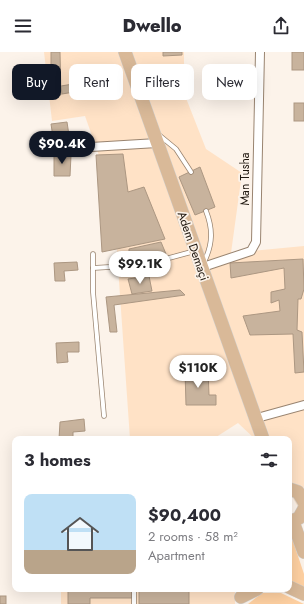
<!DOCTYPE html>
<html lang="en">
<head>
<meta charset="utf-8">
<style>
  :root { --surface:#fff; --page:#f2f2f3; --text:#2b2b33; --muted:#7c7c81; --line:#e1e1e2; --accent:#111827 }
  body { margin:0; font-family:Jost,sans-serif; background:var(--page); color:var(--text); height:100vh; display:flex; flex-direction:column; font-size:15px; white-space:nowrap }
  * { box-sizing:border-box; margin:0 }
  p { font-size:13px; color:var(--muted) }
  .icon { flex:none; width:22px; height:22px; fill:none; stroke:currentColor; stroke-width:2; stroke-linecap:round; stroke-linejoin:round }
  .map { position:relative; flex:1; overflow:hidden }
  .drawer { position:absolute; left:12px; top:384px; width:280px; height:156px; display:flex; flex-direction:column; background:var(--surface); border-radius:8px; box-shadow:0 4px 16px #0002 }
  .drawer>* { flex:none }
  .hud { position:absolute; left:12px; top:12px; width:280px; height:36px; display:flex; gap:8px }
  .price { position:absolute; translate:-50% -34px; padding:0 9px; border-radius:14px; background:#fff; color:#222; font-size:13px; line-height:26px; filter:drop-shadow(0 1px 2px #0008) }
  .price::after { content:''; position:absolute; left:50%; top:24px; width:12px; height:9px; margin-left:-6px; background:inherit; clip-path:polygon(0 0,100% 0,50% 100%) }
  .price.selected { background:var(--accent); color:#fff }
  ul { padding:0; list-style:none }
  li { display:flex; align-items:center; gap:12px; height:100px; padding:0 12px }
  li+li { border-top:1px solid var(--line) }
  li span { display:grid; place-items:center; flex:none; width:112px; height:80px; border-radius:8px; color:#555 }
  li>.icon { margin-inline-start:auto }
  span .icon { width:48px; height:48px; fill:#fffc; stroke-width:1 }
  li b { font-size:17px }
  h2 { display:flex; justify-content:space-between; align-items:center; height:48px; padding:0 12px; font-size:17px }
  .pill { padding:0 14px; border-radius:8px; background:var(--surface); box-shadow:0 4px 16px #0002; font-size:14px; line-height:36px }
  .pill.selected { background:var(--accent); color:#fff }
  header { display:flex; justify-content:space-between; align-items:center; height:52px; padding:0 12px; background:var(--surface); font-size:18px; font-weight:800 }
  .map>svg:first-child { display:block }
  .built { fill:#ffe2c6 }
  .green { fill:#fed0a1 }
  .building { fill:#c8b39d; stroke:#ac9782 }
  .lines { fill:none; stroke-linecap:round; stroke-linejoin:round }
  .service-casing { stroke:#998470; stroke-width:5.5 }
  .minor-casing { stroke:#998470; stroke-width:10 }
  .primary-casing { stroke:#d2d1cf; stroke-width:14 }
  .service { stroke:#fff; stroke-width:4 }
  .minor { stroke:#fff; stroke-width:8 }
  .primary { stroke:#d9b998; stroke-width:13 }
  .labels { text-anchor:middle; stroke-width:3.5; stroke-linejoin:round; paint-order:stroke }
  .street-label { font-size:12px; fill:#201810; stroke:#fcf3ea }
</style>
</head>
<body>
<header><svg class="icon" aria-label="menu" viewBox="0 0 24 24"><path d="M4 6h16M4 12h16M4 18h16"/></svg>Dwello<svg class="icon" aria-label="share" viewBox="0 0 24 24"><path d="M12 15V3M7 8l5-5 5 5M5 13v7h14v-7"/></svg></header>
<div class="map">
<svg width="304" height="552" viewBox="0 0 304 552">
  <rect width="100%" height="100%" fill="#fcf3ea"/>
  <g class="built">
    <path d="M44 0H184V41L206 97 242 121 231 201 304 194V466L289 439V387H255L238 371 213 387H130L113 143 85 64 52 69Z"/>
    <rect x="61" y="537" width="174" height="15"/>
  </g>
  <g class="green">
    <path d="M289 477 304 522V537L289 531Z"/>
    <path d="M262 541H281L304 552H248Z"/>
  </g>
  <g class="building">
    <path d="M51 0H60L61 43H51Z"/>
    <path d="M163 0H182V3L163 4Z"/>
    <rect x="292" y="0" width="12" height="18"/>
    <path d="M79 31 80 39 62 42 61 34Z"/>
    <rect x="294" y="51" width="10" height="18"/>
    <path d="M67 70 70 90 54 92 51 72Z"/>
    <path d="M123 102 128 140 144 135 165 187 102 200 96 103Z"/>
    <path d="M54 103H71L70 124H54Z"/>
    <path d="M200 115 215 155 195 163 179 125Z"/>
    <path d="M161 190 166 202 129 207V197Z"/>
    <path d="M303 207 304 237 301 247H298L297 278 302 280 304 320 295 321 293 282 250 283 243 264 280 259 279 248 271 251V240L285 237 284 216 231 226 230 211Z"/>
    <path d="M77 210 78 218 64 219 65 229H55L54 211Z"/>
    <path d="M149 224 152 239 132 242 128 227Z"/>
    <path d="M180 238 185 243 114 253 117 280H110L106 245Z"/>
    <path d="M79 290V300H67L68 310 57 311 56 291Z"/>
    <path d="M208 318 209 343H216V353H186L185 319Z"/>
    <path d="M84 367 85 379 73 380V387H59L60 370Z"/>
    <path d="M68 537H132V546H90V552H68Z"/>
    <rect x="139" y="537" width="50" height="15"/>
    <rect x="0" y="544" width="6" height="8"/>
  </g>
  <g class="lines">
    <defs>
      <g id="service">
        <path d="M159 83 176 97 191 120"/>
        <path d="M93 202V240L104 364"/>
        <path d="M204 210C213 192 213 177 206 159"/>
        <path d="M93 216 143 213 195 199"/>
        <path d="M134 552V537"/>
      </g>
      <g id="minor">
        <path d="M91 95 157 91"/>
        <path d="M200 216 251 199 256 190 260 0"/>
        <path d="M257 366 304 353"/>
      </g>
      <g id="primary">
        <path d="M125 0 263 387"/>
        <path d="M289 437 298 440 304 450"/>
        <path d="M289 470 299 466 304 457"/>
        <path d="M293 470 304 500"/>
        <path d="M289 535 304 542"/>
        <path d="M241 545 257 537"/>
      </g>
    </defs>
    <use href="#service" class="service-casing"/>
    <use href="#minor" class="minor-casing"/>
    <use href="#primary" class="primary-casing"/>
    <use href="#service" class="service"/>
    <use href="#minor" class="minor"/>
    <use href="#primary" class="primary"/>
  </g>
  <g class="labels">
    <g class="street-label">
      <text transform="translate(245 127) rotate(-90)" y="4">Man Tusha</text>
      <text transform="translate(193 194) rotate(71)" y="4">Adem Demaçi</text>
    </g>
  </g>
</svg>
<b class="price selected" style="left:62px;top:113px">$90.4K</b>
<b class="price" style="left:140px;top:233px">$99.1K</b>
<b class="price" style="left:198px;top:337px">$110K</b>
<div class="hud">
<a class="pill selected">Buy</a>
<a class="pill">Rent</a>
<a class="pill">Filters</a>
<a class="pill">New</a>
</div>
<section class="drawer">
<h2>3 homes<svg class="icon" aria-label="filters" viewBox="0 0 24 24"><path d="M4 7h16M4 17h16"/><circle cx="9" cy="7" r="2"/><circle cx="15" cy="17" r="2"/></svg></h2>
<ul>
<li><span style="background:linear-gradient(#bfe0f5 70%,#b9a48a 0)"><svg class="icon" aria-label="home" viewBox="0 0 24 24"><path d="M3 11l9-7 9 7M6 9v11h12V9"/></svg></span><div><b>$90,400</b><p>2 rooms · 58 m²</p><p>Apartment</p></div></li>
</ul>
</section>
</div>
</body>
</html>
